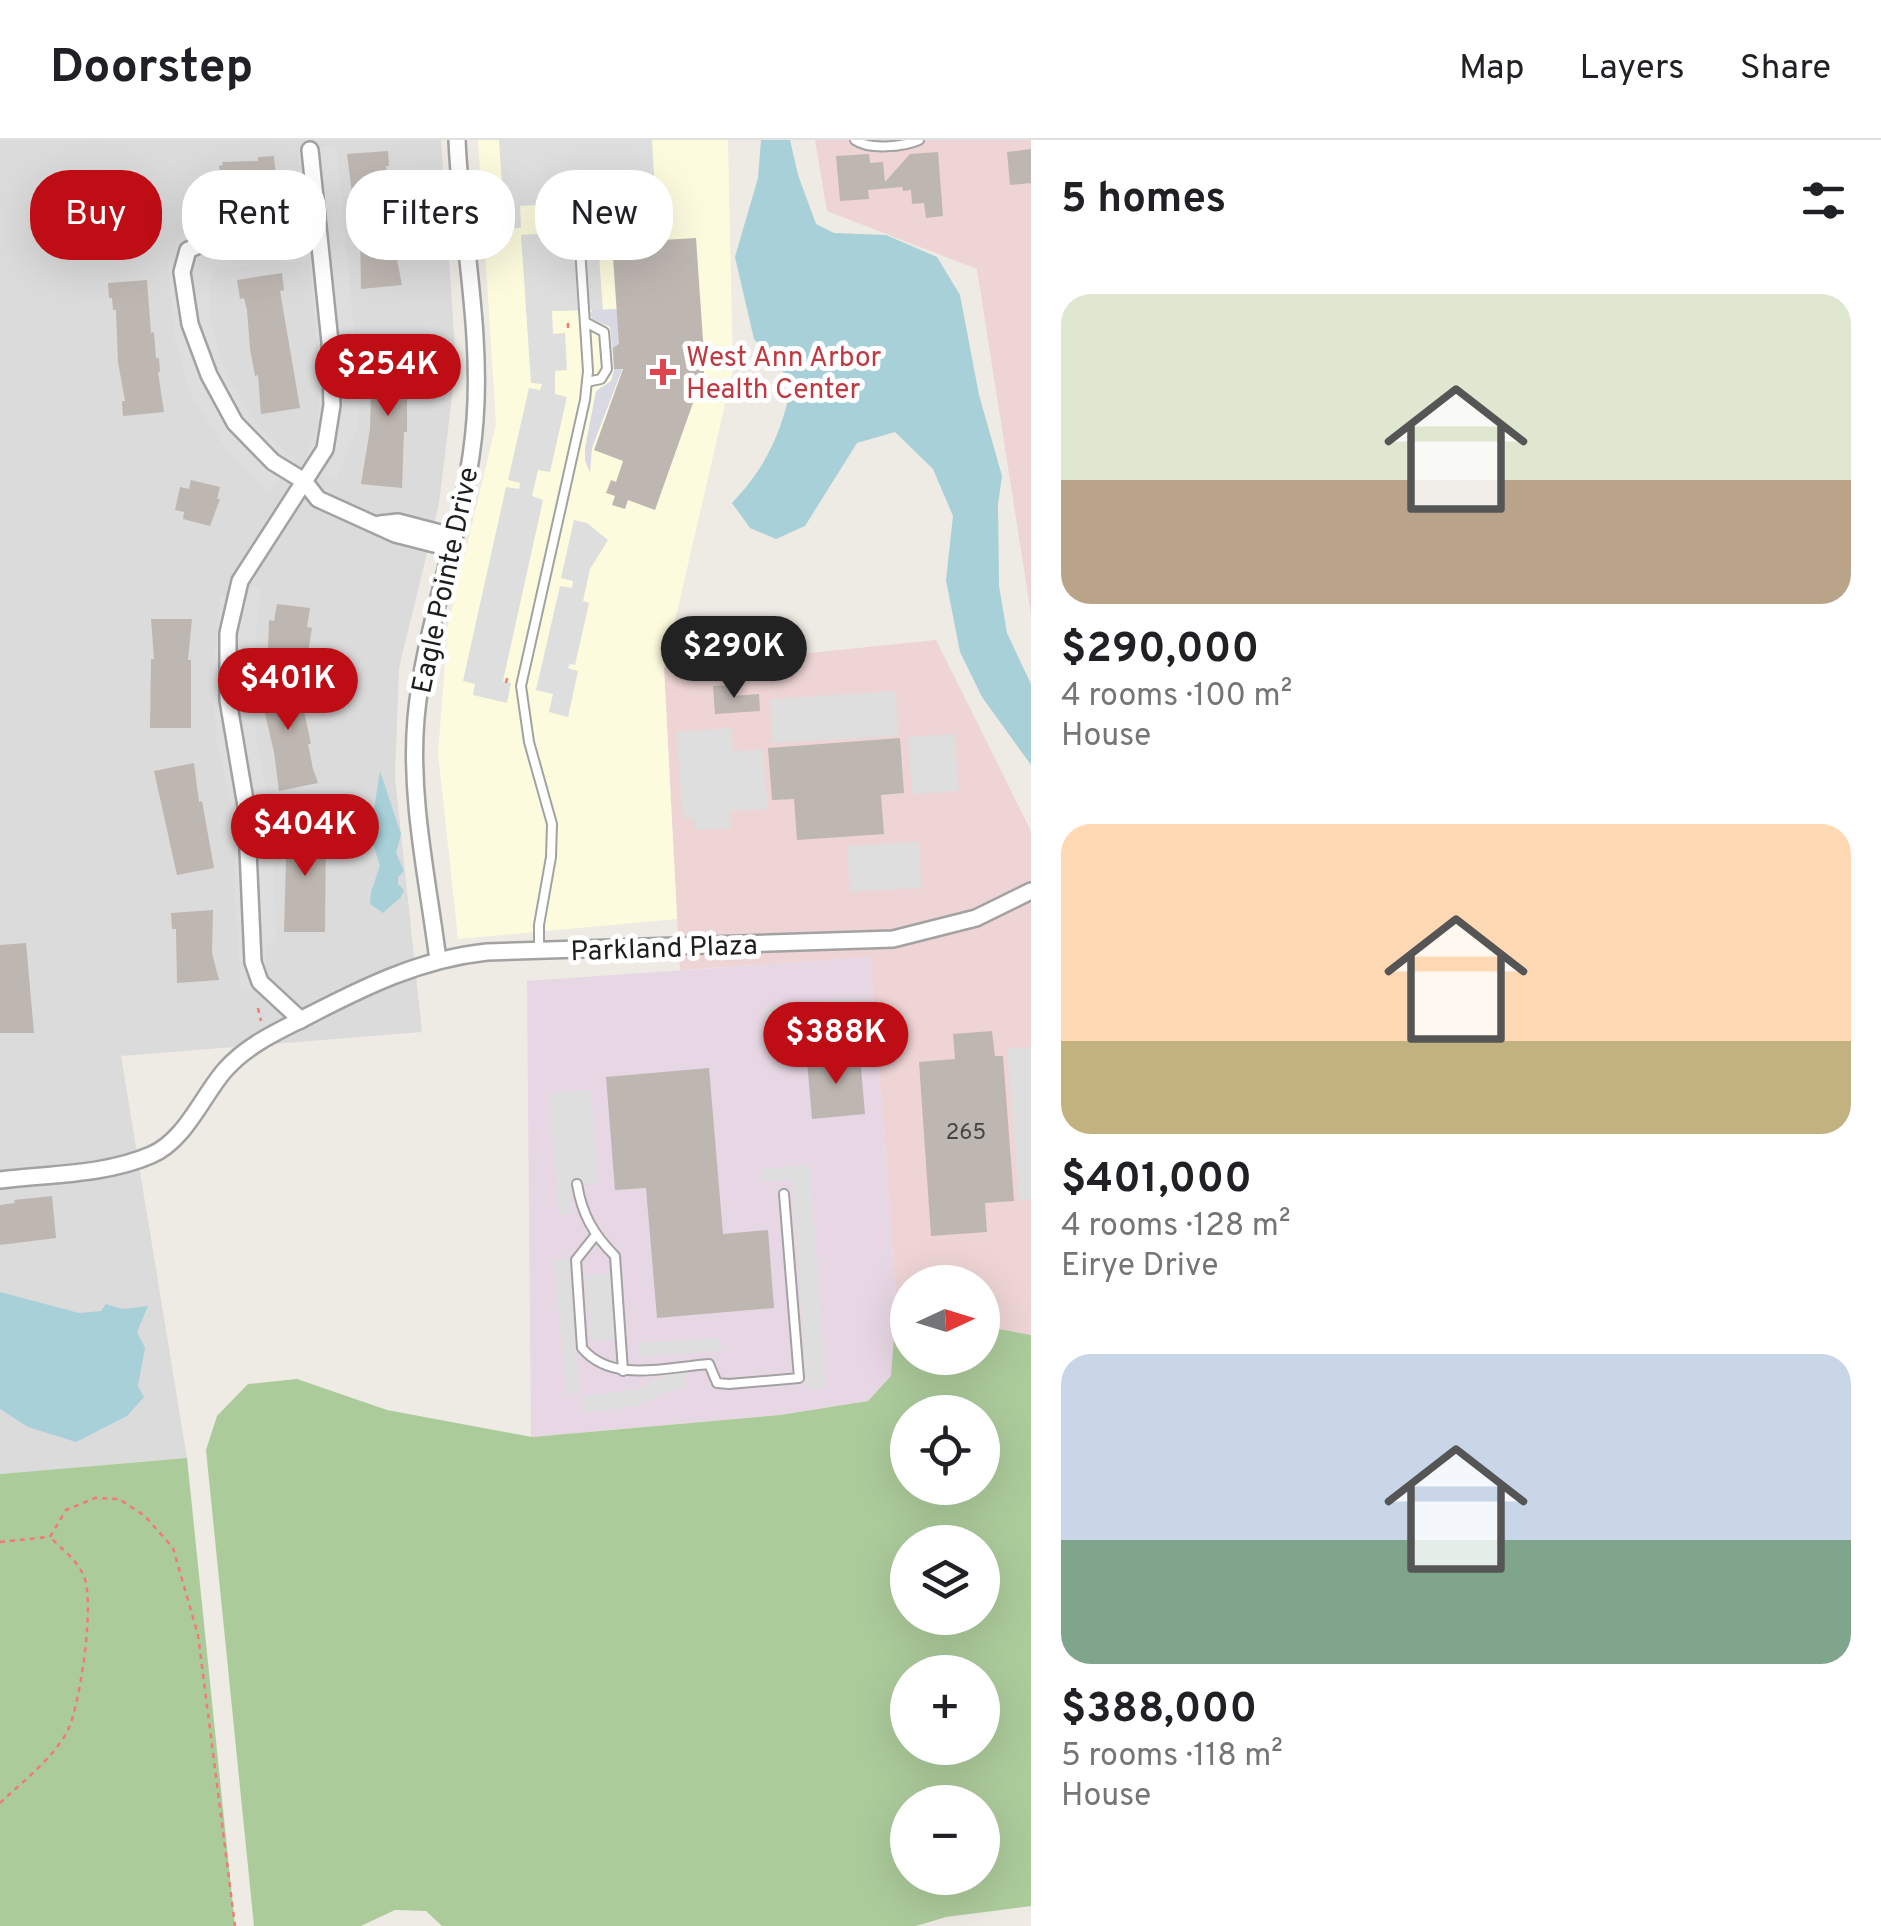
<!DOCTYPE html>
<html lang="en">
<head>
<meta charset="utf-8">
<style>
  :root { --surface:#fff; --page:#f2f2f2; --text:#202124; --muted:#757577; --line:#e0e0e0; --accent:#be0d15 }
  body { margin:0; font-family:Overpass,sans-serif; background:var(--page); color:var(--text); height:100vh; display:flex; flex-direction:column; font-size:38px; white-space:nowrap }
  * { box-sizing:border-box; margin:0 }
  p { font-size:32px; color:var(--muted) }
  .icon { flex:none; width:55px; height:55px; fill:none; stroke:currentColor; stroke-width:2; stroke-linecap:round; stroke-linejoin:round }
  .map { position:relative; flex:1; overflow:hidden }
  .drawer { display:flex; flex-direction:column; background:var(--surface); width:850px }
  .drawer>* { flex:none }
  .banner { position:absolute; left:30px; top:30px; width:850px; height:90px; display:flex; gap:20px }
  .needle { width:65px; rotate:86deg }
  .controls { position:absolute; left:890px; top:1125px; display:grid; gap:20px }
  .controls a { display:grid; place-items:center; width:110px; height:110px; border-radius:50%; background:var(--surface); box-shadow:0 10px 40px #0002; font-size:50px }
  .price { position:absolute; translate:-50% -85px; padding:0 22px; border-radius:35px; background:var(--accent); color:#fff; font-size:32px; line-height:65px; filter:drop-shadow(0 2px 5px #0008) }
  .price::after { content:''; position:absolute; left:50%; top:60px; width:30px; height:22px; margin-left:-15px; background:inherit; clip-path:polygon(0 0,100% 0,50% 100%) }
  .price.selected { background:#222; color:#fff }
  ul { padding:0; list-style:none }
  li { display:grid; align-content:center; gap:20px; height:530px; padding:0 30px }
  li span { display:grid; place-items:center; height:310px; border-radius:30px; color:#555 }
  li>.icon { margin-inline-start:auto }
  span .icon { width:180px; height:180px; fill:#fffc; stroke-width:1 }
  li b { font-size:42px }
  h2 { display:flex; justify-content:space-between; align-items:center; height:120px; padding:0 30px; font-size:42px }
  .chip { padding:0 35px; border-radius:40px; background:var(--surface); box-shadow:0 10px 40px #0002; font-size:35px; line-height:90px }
  .chip.selected { background:var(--accent); color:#fff }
  header { display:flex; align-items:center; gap:60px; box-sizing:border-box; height:140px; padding:0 50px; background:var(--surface); border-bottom:2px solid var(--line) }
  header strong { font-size:48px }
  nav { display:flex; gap:55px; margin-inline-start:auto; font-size:35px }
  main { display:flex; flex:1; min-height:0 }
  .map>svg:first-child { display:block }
  .residential { fill:#dcdbdb }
  .commercial { fill:#eed4d4 }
  .industrial { fill:#e7d7e4 }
  .education { fill:#fdfbde }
  .forest { fill:#accb9b; fill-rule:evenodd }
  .parking { fill:#dedede }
  .plaza { fill:#d9d9e4 }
  .water { fill:#a7d0d9 }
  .building { fill:#beb6b1 }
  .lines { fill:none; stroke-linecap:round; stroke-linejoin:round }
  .service-casing { stroke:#a2a2a2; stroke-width:12 }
  .minor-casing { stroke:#a2a2a2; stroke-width:20 }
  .path { stroke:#f17a73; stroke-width:2.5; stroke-dasharray:5 5; stroke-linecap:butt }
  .service { stroke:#fff; stroke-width:8 }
  .minor { stroke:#fff; stroke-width:15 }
  .health-dot { fill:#e0444e; stroke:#fff; stroke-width:4 }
  .labels { text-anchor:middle; stroke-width:10; stroke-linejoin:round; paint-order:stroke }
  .number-label { font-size:22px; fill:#464443 }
  .health-label { font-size:28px; fill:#be3a42; stroke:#fff; text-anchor:start }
  .street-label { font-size:28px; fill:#1e1e1e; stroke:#fff }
</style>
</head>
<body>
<header>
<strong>Doorstep</strong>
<nav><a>Map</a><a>Layers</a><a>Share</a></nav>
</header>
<main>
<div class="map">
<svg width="1031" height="1786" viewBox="0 0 1031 1786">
  <rect width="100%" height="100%" fill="#eeeae4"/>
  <path class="residential" d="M0 0H441L456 223 439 364 399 528 395 637 422 892 121 916 187 1318 0 1334Z"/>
  <g class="commercial">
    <path d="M815 0H1031V474L977 129 827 71Z"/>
    <path d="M936 500 1031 691V1195L983 1186 982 1142H908L907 1182H898L870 817 680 830 664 528Z"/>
  </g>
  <path class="industrial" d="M870 817 898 1182 894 1196 892 1236 868 1261 780 1275 531 1297 527 841Z"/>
  <path class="education" d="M478 0H728L733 230 664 528 677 779 458 799 438 613 448 485 496 284Z"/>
  <g class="forest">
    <path d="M898 1182H907L908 1218H982L983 1186 1031 1195V1766L946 1777 916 1786H442L426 1771 395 1770 361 1786H254L206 1310 217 1276 248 1244 297 1239 387 1270 532 1297 780 1275 868 1261 891 1236 894 1196ZM908 1272H982V1348H908ZM908 1402H982V1478H908ZM908 1532H982V1608H908ZM908 1662H982V1738H908Z"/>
    <path d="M187 1318 235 1786H0V1334Z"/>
  </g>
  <g class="parking">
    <path d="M499 0H652L656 70 643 71 644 91 595 95 594 75 638 72 637 59 520 66 521 88 505 89Z"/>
    <path d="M336 5 360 250 358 287 336 341 303 326 318 284 320 238 309 121 216 129 210 141 211 181 225 230 255 283 295 321 270 352 225 308 190 253 175 201 168 122 180 95 304 76 298 10Z"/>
    <path d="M578 91 579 103 598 102 603 170 552 171 553 194 565 193 567 230 555 231V254L567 257 550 332 538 330 532 356 543 360 503 541 511 543 507 563 473 555 475 544 463 541 506 347 519 349 520 343 508 340 529 248 540 250 542 244 531 243 521 95Z"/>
    <path d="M574 380 587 383 608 400 590 429 583 461 589 463 575 525 570 524 568 528 578 531 568 577 549 572 553 554 536 550 560 446 572 448 573 441 561 438Z"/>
    <path d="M240 441 261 450 252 532 256 601 273 677 276 803 265 805 268 849 241 850 235 764V680L217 607 212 535 220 456 236 459Z"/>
    <path d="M896 551 898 596 772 603 770 559Z"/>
    <path d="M731 588 733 611 763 609 768 669 730 672 731 688 695 690 694 678 683 679 676 592Z"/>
    <path d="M955 594 959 651 912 654 908 597Z"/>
    <path d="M919 702 921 748 850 752 847 706Z"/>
    <path d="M853 858 857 901 769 910 765 867Z"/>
    <path d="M1031 907V1059L1019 1060 1007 909Z"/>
    <path d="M591 950 598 1042 570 1044 573 1074 559 1075 549 954Z"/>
    <path d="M810 1025 826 1249 807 1250 792 1040 761 1042V1029Z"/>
    <path d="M568 1118 580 1253 566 1254 554 1119Z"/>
    <path d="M611 1133 617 1199 591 1201 585 1136Z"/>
    <path d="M720 1198 721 1211 639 1217 638 1203Z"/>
    <path d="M684 1232 687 1247 667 1251 637 1266 584 1273 582 1257 638 1249 664 1236Z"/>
  </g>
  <path class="plaza" d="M617 169 625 222 592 308 590 333 585 320V308L596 251 611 241 614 230 610 187 592 179 590 173 593 170Z"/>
  <g class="water">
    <path d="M761 0H790L798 35 816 84 834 93 886 95 937 117 960 155 979 255 1002 336 998 364 999 446 1007 493 1031 544V625L982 557 960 512 946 440 953 376 933 329 895 292 857 303 805 386 776 399 750 388 732 363C767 326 782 292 792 242L754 199 735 117 758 38Z"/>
    <path d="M380 631 401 694 396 713 404 731 398 737V744L404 750 401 757 383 773 370 764 371 752 380 726 370 694Z"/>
    <path d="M0 1152 79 1173 101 1171 106 1164 122 1169 148 1166 137 1192 145 1208 138 1246 144 1257 127 1276 76 1302 28 1287 0 1269Z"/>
  </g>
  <g class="building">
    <path d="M1031 9V43L1010 45 1007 12Z"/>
    <path d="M388 11 389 26H386L389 50H392L397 90 394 91V104L402 145 361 149 360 91 357 92 347 14Z"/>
    <path d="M938 12 943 76 926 78 924 63 912 64 911 50 903 51 902 47 868 50 869 59 840 61 836 16 869 14 870 23 883 22 885 42 910 14Z"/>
    <path d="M274 16 278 58 223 63 219 26 223 25 222 22 258 21V17Z"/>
    <path d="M696 98 705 229 655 370 628 360 625 369 612 365 615 356 606 353 611 340 616 342 623 321 594 310 623 229H614L613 208 619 204 612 103Z"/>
    <path d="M282 133 284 150 280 151 300 268 261 274 258 235 255 236 250 209 247 170 244 158 240 159 237 140Z"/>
    <path d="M147 140 151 193 154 192 156 218H159L160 232H158L164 272 123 276 122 261H125L118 222 116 170H113L112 158H109L108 143Z"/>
    <path d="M372 210 414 213 407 252V292H404L402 348 361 344 370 289Z"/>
    <path d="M191 340 220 347 217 359H220L210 386 183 379 184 372 175 370 180 347 189 349Z"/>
    <path d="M277 464 310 468 307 487 312 488 308 513 268 508 269 480 274 481Z"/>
    <path d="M151 479H192L188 520H191V588H150L151 519H154Z"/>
    <path d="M297 537 311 604H308L313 629 318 643 279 651 274 612 258 544Z"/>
    <path d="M731 545 732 556 759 554 760 571 715 574 713 546Z"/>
    <path d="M900 598 904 653 881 655 884 694 797 700 794 659 772 660 768 608Z"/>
    <path d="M194 623 199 662 202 661 214 728 177 735 154 631Z"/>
    <path d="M287 685H326L325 792H284Z"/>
    <path d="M213 770 212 813 219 840 177 843 176 789H172L171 773Z"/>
    <path d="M26 803 34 893H0V805Z"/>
    <path d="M992 891 995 916H1003L1014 1061 985 1063 987 1092 931 1096 919 922 955 919 953 894Z"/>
    <path d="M860 916 865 974 812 979 807 921Z"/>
    <path d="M709 928 723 1094 768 1090 774 1168 657 1178 646 1048 615 1050 606 937Z"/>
    <path d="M52 1056 56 1098 0 1105V1065L15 1063 14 1060Z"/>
  </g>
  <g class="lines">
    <defs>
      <g id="service">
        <path d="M855 0C869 10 903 7 919 0"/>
        <path d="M585 182 604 192 607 229 601 239 587 242"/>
        <path d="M539 809V785L551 717 552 684 529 602 521 546 585 260 588 231 578 77"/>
        <path d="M577 1044C582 1074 593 1094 615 1116L623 1231"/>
        <path d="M595 1096 576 1120 582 1208C612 1244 667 1227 709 1224L717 1243 729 1244 799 1238 784 1054"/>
      </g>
      <g id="minor">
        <path d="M318 86 208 101 188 110 182 132 190 184 209 235 235 283 273 322 304 341 318 359 395 394 450 408"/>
        <path d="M380 384 398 382 452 396"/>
        <path d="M438 820C428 741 409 658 416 578 425 477 468 381 475 280 482 187 461 93 457 0"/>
        <path d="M301 880 260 842 253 822 246 666 228 560V493L240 441 325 309 332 265 330 202 310 10"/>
        <path d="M0 1040C49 1034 105 1035 151 1015 185 1001 203 955 225 930 248 904 279 891 308 876 366 846 421 819 487 812L893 799 976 778 1031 751"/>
      </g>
    </defs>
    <use href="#service" class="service-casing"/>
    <use href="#minor" class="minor-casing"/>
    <g class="path">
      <path d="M635 71 646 77"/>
      <path d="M568 183V193"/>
      <path d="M506 543 508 535"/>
      <path d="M258 868 261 881"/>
      <path d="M50 1397 66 1370 95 1358 119 1359 145 1376 173 1408 198 1495 235 1786"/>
      <path d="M0 1402 48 1397"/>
      <path d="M0 1663C23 1641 53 1619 68 1590 80 1565 97 1455 82 1432 75 1419 61 1408 51 1398"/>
    </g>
    <use href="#service" class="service"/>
    <use href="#minor" class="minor"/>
  </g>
  <path class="health-dot" d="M658 217h10v10h10v10h-10v10h-10v-10h-10v-10h10z"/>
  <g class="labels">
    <g class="number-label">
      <text x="966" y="999">265</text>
    </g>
    <g class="health-label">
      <text x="686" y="226">West Ann Arbor<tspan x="686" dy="32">Health Center</tspan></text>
    </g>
    <g class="street-label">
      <text transform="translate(444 440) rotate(-78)" y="10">Eagle Pointe Drive</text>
      <text transform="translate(664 807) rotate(-2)" y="10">Parkland Plaza</text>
    </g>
  </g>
</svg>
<div class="controls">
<a><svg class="needle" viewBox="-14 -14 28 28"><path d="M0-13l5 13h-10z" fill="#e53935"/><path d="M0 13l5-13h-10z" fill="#757577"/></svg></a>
<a><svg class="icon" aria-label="locate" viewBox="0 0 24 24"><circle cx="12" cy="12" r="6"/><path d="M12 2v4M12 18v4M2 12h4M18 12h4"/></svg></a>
<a><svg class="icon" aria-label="layers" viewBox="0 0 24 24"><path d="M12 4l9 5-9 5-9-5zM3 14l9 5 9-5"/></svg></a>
<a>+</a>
<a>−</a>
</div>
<b class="price" style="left:388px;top:279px">$254K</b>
<b class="price selected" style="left:734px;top:561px">$290K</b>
<b class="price" style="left:288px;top:593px">$401K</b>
<b class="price" style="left:305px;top:739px">$404K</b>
<b class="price" style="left:836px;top:947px">$388K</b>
<div class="banner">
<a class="chip selected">Buy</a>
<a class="chip">Rent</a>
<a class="chip">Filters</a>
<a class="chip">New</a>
</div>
</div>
<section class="drawer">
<h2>5 homes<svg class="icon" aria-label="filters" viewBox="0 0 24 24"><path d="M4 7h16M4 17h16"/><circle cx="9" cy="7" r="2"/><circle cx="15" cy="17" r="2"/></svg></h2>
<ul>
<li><span style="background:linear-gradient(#dfe7d0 60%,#b9a48a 0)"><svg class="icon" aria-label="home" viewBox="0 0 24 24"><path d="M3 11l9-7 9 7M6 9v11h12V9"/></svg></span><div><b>$290,000</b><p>4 rooms · 100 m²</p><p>House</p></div></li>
<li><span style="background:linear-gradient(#ffd9b3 70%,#c2b280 0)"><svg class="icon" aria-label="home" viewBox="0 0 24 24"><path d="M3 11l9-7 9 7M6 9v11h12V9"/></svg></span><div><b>$401,000</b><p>4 rooms · 128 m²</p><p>Eirye Drive</p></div></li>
<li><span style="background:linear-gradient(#c9d6e8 60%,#7fa58c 0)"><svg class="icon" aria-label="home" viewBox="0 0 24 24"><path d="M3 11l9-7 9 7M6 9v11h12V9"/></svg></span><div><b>$388,000</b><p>5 rooms · 118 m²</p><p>House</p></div></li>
</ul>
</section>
</main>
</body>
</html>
